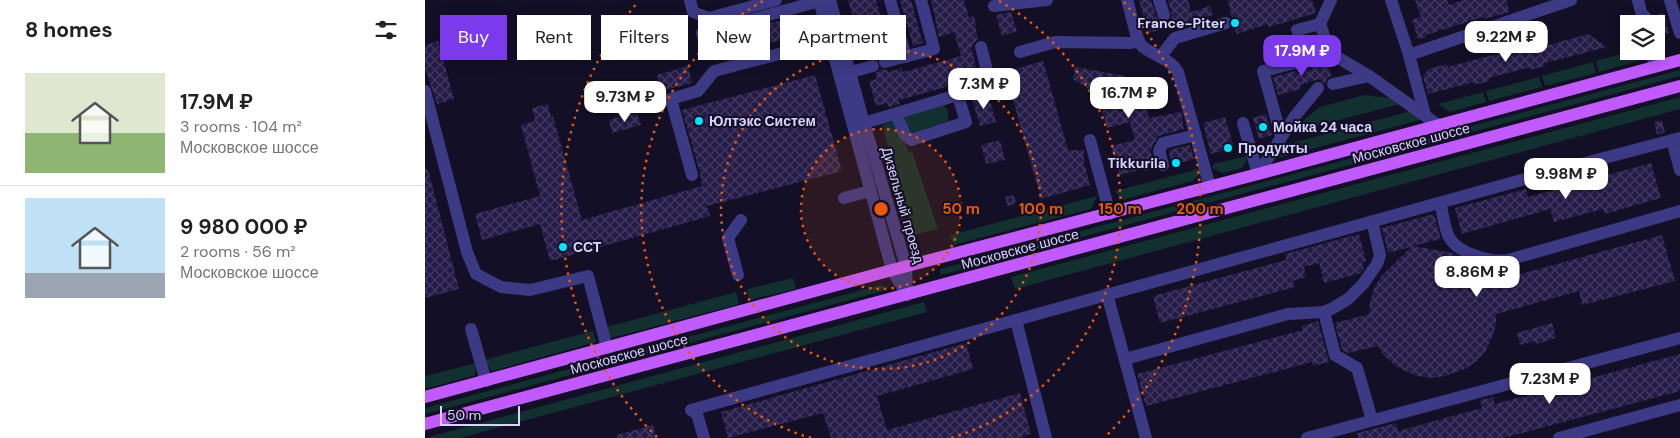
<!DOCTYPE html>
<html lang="en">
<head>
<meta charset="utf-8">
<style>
  :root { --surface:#fff; --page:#f2f2f2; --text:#202124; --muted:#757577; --line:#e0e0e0; --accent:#7c3aed }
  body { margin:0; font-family:"DM Sans",sans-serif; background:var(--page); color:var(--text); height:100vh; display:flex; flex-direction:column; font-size:19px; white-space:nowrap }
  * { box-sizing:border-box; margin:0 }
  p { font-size:16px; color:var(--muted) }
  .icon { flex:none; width:28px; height:28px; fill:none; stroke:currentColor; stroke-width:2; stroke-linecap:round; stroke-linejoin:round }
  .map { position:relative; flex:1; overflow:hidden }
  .details { display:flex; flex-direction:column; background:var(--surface); width:425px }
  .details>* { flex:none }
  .top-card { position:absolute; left:15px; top:15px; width:475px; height:45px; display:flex; gap:10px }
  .fabs { position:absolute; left:1195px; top:15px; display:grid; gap:10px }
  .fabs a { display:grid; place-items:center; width:45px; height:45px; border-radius:0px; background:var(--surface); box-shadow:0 2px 12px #0003; font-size:25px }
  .scale { position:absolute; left:15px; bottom:12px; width:80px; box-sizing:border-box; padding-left:5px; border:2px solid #d9d4ff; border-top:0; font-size:14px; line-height:18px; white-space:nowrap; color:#d9d4ff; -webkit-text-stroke:4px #130f26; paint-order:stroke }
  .price { position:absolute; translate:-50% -42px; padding:0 11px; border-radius:10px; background:#fff; color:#222; font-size:16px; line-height:32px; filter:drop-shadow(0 1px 2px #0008) }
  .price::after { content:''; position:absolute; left:50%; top:30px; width:15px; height:11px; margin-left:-8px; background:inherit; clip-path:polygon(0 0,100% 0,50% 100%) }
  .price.current { background:var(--accent); color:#fff }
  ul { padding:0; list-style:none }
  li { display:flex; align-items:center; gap:15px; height:125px; padding:0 25px }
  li+li { border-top:1px solid var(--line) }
  li span { display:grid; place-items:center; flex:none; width:140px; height:100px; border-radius:0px; color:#555 }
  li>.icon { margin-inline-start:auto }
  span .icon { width:60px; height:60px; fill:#fffc; stroke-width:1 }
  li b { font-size:21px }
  h2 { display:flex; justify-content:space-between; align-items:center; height:60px; padding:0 25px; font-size:21px }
  .chip { padding:0 18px; border-radius:0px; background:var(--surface); box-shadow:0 2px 12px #0003; font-size:18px; line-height:45px }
  .chip.current { background:var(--accent); color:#fff }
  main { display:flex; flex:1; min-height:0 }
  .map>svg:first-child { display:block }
  .green { fill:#12302f }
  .building { fill:url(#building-cross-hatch) }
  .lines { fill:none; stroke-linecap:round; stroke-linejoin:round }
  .minor { stroke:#3d3a85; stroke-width:12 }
  .major { stroke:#c25bff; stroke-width:12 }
  .ring { fill:none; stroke:#e8590c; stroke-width:2.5; stroke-dasharray:2.5 5 }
  .poi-dot { fill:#00e5ff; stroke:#130f26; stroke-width:2 }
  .labels { text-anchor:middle; stroke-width:4; stroke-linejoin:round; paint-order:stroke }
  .poi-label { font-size:14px; font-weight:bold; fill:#d9d4ff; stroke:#130f26; text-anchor:start }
  .street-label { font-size:14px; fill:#d9d4ff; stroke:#130f26 }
  .centre { fill:#e8590c; stroke:#130f26; stroke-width:2.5 }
  .ring-label { font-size:15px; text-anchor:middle; font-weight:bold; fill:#e8590c; stroke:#130f26; stroke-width:4; stroke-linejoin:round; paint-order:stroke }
</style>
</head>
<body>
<main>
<section class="details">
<h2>8 homes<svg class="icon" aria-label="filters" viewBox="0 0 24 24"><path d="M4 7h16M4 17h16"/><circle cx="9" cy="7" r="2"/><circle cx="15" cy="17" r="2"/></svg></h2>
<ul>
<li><span style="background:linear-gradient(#dfe7d0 60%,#8fb573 0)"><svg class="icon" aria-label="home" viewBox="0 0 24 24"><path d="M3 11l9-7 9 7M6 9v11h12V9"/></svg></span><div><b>17.9M ₽</b><p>3 rooms · 104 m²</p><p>Московское шоссе</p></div></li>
<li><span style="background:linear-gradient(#bfe0f5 75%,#9aa5b1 0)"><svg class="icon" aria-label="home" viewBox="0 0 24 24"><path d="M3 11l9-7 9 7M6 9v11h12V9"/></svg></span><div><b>9 980 000 ₽</b><p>2 rooms · 56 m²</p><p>Московское шоссе</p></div></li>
</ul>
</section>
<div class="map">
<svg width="1255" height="438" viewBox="0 0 1255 438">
  <defs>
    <pattern id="building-cross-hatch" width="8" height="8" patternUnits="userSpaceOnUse" patternTransform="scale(1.25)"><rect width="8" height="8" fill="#241b47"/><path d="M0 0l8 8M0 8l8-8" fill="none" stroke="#433b63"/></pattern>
  </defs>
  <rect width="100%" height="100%" fill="#130f26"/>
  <g class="green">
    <path d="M1207 51H1218L1213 61 1174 72 1171 61Z"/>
    <path d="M1168 62 1171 73 1120 86 1117 76Z"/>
    <path d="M1255 70V76L516 275 515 269Z"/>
    <path d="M1114 77 1117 87 1064 101 1061 91Z"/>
    <path d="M1058 92 1061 102 1025 112 1013 104Z"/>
    <path d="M939 95 964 98 975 104 868 132 881 118 895 107Z"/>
    <path d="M1255 97V109L590 289 586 277Z"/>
    <path d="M518 105 523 110V121L484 134 477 116Z"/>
    <path d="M986 111 993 116 995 120 849 159 856 146Z"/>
    <path d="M470 120 484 152 487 151 513 229 489 235 457 125Z"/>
    <path d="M822 156 821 162 817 168 797 173 787 168 789 164Z"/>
    <path d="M775 168 774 175 767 181 697 200 690 191 766 171 767 172 768 170Z"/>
    <path d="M672 196 666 209 528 245 525 235Z"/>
    <path d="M368 278 371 289 324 300 322 289Z"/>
    <path d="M456 285 460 287 458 291 0 414V408Z"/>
    <path d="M311 292 314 304 186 338 182 327Z"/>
    <path d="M499 302 502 312 35 438H0Z"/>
    <path d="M168 331 171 342 67 371 59 360Z"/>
    <path d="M51 363 50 375 0 389V376Z"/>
  </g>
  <g class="building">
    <path d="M423 0H451L465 47 457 50 458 54 452 59 446 58 445 53 438 55Z"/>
    <path d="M475 0H486L498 43 488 46Z"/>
    <path d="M506 0H539L544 18 549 16 551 26H550L553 39 550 42 548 46 546 47 554 78 474 100 475 104 464 107 462 103 451 106 444 81 452 79 450 74 456 69 462 70 463 72 477 68 478 72 536 56 529 32 514 37Z"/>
    <path d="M714 0H726L732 18 738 23 745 21 747 16 743 0H763L766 12 785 6 788 15 723 33Z"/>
    <path d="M803 0H887L891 13 844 27 843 24 811 34 809 20 804 11 805 9Z"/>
    <path d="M990 0H1022L1024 5 1038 0H1081L1085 12 1059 19 1058 17 1001 35 1002 37 993 39 987 20 996 17Z"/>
    <path d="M586 12 592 31 577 36 571 15Z"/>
    <path d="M1239 13 1244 33 1231 37V24H1227L1229 16Z"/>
    <path d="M375 15 380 34 306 53 301 35Z"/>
    <path d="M1163 34 1182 47 1120 63V66L1105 70V67L1064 78 1065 81 1049 85V82L1003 94 998 76 1003 69 1022 64 1023 67 1116 42 1117 47Z"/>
    <path d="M13 41 29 99 12 104 0 68V45Z"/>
    <path d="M894 50 893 56 898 62H903L906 76 902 78 900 84 895 80H891L875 85 876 89 853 95 848 77 871 71 872 74 888 69 887 67 893 61V57L888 52Z"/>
    <path d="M618 61 643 150H659V163L665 185 616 199 580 72Z"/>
    <path d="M263 66 267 83 236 91 232 75Z"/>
    <path d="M650 67 701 76 700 93 716 88 724 118 756 112 759 129 733 136 727 147 726 153 731 168 719 171V169L694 175 686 146 710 140 705 122 682 128 672 89 667 91 648 79Z"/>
    <path d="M390 75 417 171 282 206 285 216 125 261 115 224 57 240 50 214 115 196 96 125 110 121 107 108 123 104 126 117 128 116 157 220 277 186 275 173 257 110Z"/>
    <path d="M563 94 571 122 555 126 547 99Z"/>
    <path d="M212 112 216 125 187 133 184 120Z"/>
    <path d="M841 114 847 135 834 139 828 118Z"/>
    <path d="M800 117 809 148 786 154 778 123Z"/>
    <path d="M1237 120 1240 132 1232 135 1229 122Z"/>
    <path d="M575 140 580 160 561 164 556 145Z"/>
    <path d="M765 145 769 159 746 165 744 150Z"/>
    <path d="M1226 163 1236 198 1180 214 1178 209 1129 222 1125 209 1037 234 1030 208 1101 189 1103 197Z"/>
    <path d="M0 169H3L34 289 0 298Z"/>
    <path d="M589 195 591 204 582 206 580 197Z"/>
    <path d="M1009 214 1016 239 988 246 1028 253 1049 265 1063 283 1237 235 1250 281 1157 305 1154 291 1071 314V325L1067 337 1061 350 1052 361 1040 369 1020 376 1007 378 993 376 982 372 971 366 959 356 953 346 923 353 917 350 910 323 944 314 945 302 949 288 956 276 986 247 963 253 957 228Z"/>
    <path d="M934 234 941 261 937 262 939 269 936 273 899 283 894 263 879 267 881 277 868 281 870 287 735 323 728 296 861 260 860 254Z"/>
    <path d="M893 321 904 362 888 366 887 362 721 406 712 374 878 330 877 326Z"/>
    <path d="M1127 323 1131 338 1111 344 1110 341 1095 345 1092 333Z"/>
    <path d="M541 343 548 369 452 396 462 430 595 393 606 434 592 438H406L398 413 303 438 296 412Z"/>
    <path d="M1255 354V391L1078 438H933L932 433 971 423 973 431 1057 408 1055 400 1068 397 1070 404Z"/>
    <path d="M228 425 231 438H192V435Z"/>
  </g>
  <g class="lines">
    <g class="minor">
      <path d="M265 0 268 12 284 18 351 0"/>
      <path d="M394 0 467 270 482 295"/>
      <path d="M405 0 439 123 481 266 482 293"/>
      <path d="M465 0 481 57"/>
      <path d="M702 0C706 11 710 38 717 46 728 56 745 58 753 72L785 187"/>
      <path d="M734 0 739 15"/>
      <path d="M966 0 984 55 1000 115"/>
      <path d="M1213 0 1216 12 1221 18"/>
      <path d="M1245 0 1255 33"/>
      <path d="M569 6 622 0"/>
      <path d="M895 24 906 0"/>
      <path d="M872 30 895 24 905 53"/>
      <path d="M282 50 277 33 395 1"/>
      <path d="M1226 51 1230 67"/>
      <path d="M595 52 630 42 706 43 714 41"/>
      <path d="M901 54 905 53 944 76"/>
      <path d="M984 55 1146 0"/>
      <path d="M735 57 750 38 801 23"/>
      <path d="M460 62 509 49 496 0"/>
      <path d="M426 72 448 66"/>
      <path d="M908 84 944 76 1013 125"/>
      <path d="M0 91 42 252 51 274 76 287 105 290 163 276 182 348"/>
      <path d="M471 114 480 135 486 140 541 122 533 96"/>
      <path d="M439 123 559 87 564 78 556 47"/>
      <path d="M818 123 833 174"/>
      <path d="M856 136 838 71 885 59"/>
      <path d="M665 140 685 214"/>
      <path d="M1247 140 1255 170"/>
      <path d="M738 165 734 151 738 143 771 135"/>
      <path d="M833 174 870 116 893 88"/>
      <path d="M267 175 246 99 273 91 289 71 373 49 395 51 407 46"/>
      <path d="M419 198 445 191"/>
      <path d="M1015 203C1018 213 1019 227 1024 237 1033 254 1065 262 1083 260L1255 211"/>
      <path d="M313 275 303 238 316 220"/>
      <path d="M682 294 721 438"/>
      <path d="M899 312 910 355 932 368 947 420"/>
      <path d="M591 320 621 438"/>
      <path d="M46 329 61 381"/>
      <path d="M700 359 863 314 899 312 908 308 923 299 938 284 952 264 955 255 947 221"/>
      <path d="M266 410 1122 173 1255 138"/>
      <path d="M266 410 272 414 279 438"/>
      <path d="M882 438 1255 338"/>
      <path d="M1134 438 1255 405"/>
    </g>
    <g class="major">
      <path d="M0 397 467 270 833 174 1255 60"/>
      <path d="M0 424 1255 86"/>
    </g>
  </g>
  <circle cx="456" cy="209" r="80" fill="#e8590c" fill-opacity=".12"/>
  <g class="ring">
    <circle cx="456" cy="209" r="80"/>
    <circle cx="456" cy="209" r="160"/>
    <path d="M386 438A239 239 0 0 1 338 1M574 1A239 239 0 0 1 526 438"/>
    <path d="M232 437A319 319 0 0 1 213 2M699 2A319 319 0 0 1 680 437"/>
  </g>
  <g class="poi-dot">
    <circle cx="810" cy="23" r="5"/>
    <circle cx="274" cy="121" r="5"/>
    <circle cx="838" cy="127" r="5"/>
    <circle cx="803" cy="148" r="5"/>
    <circle cx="751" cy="163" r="5"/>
    <circle cx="138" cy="247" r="5"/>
  </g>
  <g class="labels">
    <g class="poi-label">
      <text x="800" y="28" text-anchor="end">France-Piter</text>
      <text x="284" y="126">Юлтэкс Систем</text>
      <text x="848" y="132">Мойка 24 часа</text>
      <text x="813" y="153">Продукты</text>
      <text x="741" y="168" text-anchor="end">Tikkurila</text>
      <text x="148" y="252">ССТ</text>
    </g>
    <g class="street-label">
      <text transform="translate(986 143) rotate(-15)" y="5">Московское шоссе</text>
      <text transform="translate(478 205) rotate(74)" y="5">Дизельный проезд</text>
      <text transform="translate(595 249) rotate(-15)" y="5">Московское шоссе</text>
      <text transform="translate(204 354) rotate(-15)" y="5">Московское шоссе</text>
    </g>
  </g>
  <circle cx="456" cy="209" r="8" class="centre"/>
  <g class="ring-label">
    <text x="536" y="214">50 m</text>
    <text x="616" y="214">100 m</text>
    <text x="695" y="214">150 m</text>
    <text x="775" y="214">200 m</text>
  </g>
</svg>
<div class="fabs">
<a><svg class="icon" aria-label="layers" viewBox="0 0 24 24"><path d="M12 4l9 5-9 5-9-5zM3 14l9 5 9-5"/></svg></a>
</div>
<div class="scale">50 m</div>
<b class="price" style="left:1081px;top:63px">9.22M ₽</b>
<b class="price current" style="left:877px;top:77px">17.9M ₽</b>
<b class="price" style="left:559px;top:110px">7.3M ₽</b>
<b class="price" style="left:704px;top:119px">16.7M ₽</b>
<b class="price" style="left:200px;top:123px">9.73M ₽</b>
<b class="price" style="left:1141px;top:200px">9.98M ₽</b>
<b class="price" style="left:1052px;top:298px">8.86M ₽</b>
<b class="price" style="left:1125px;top:405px">7.23M ₽</b>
<div class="top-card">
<a class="chip current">Buy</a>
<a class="chip">Rent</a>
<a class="chip">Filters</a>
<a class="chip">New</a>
<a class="chip">Apartment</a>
</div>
</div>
</main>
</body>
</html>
